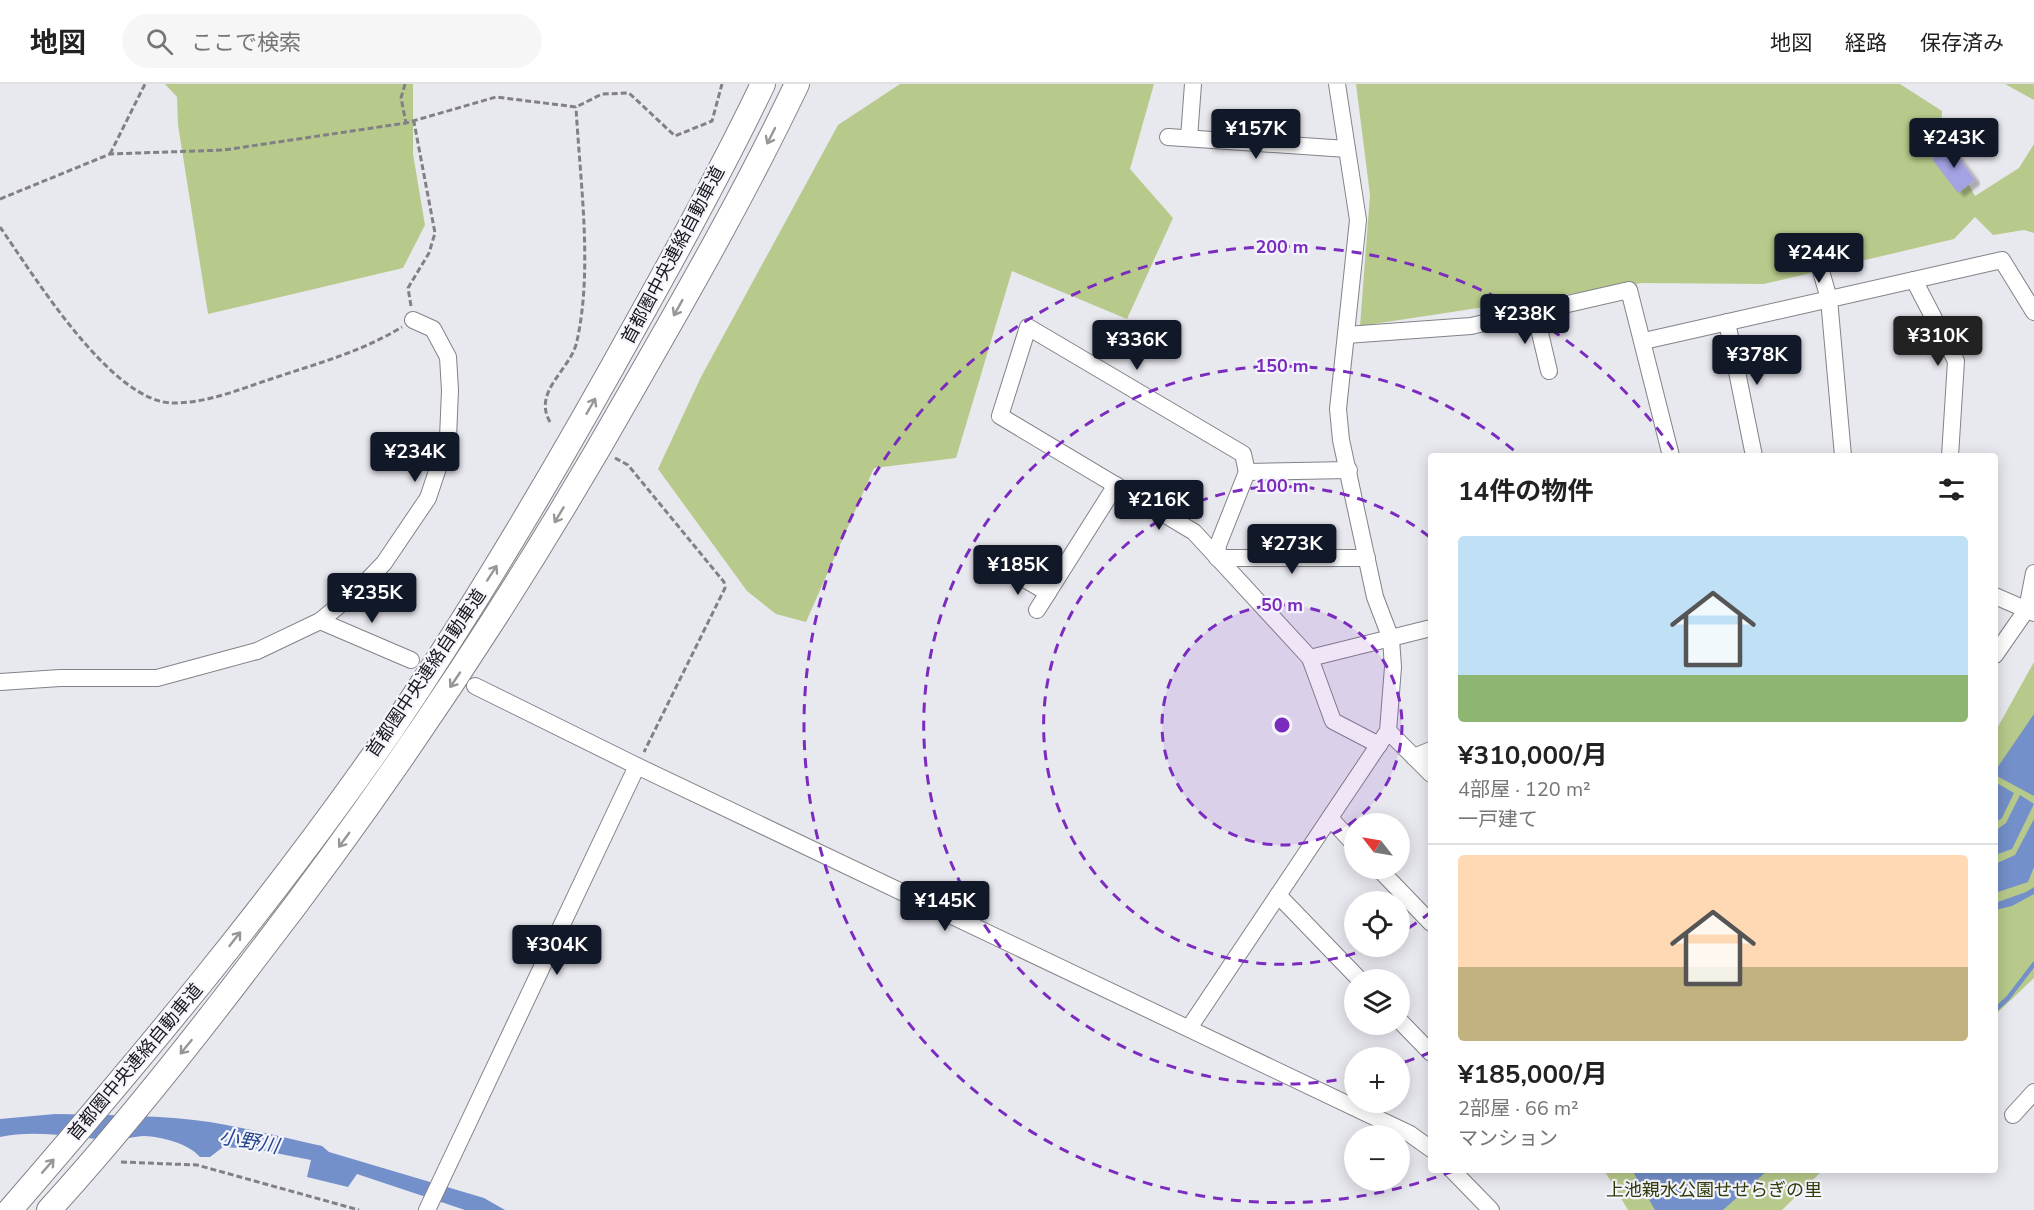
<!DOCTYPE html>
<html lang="ja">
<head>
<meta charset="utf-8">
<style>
  :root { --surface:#fff; --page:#f6f6f6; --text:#222; --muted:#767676; --line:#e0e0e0; --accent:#111827 }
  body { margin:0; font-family:"Nunito Sans","Noto Sans JP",sans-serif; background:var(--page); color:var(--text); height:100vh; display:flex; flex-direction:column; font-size:22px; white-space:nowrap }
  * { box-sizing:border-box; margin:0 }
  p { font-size:20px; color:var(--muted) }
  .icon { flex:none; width:33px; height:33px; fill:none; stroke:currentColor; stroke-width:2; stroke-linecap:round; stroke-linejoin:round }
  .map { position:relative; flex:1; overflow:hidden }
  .panel { position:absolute; left:1428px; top:369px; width:570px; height:720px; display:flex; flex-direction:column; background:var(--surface); border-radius:6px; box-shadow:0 3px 15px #0003 }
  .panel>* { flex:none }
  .needle { width:39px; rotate:301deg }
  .fabs { position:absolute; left:1344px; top:729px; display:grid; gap:12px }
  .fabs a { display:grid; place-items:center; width:66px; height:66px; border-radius:50%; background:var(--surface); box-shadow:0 3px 15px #0003; font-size:30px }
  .price { position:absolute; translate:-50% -51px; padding:0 14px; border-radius:6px; background:var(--accent); color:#fff; font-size:20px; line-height:39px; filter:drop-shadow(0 2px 3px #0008) }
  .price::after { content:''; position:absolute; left:50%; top:36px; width:18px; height:14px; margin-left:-9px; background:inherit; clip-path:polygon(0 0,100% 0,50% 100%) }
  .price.current { background:#222; color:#fff }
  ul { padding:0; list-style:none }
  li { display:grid; align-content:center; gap:12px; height:318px; padding:0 30px }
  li+li { border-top:2px solid var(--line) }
  li span { display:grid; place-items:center; height:186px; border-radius:6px; color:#555 }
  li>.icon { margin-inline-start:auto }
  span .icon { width:108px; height:108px; fill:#fffc; stroke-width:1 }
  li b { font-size:26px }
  h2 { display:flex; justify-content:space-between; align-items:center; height:72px; padding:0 30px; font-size:26px }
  header { display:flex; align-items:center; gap:36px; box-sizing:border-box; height:84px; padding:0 30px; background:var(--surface); border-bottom:2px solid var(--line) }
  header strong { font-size:28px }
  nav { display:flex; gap:33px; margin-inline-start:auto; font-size:21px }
  .search { width:420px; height:54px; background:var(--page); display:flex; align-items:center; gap:15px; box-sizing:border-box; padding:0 21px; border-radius:33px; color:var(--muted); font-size:22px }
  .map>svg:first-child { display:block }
  .green { fill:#b8ca8b }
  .water { fill:#7490ca }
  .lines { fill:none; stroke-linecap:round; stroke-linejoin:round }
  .stream { stroke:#7490ca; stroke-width:4.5 }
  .building { fill:#a3a2e2; filter:url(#shadow) }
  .minor-casing { stroke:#828289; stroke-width:18 }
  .highway-casing { stroke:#828289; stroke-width:26 }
  .path { stroke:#808085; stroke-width:3; stroke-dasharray:6 3; stroke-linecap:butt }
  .minor { stroke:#fff; stroke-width:16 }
  .highway { stroke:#fff; stroke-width:24 }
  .oneway { stroke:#979798 }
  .ring { fill:none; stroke:#7b2cbf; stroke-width:3; stroke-dasharray:10 8 }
  .labels { text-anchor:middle; stroke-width:4.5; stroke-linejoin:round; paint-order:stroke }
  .street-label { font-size:18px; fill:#18181b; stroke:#f5f5fd }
  .park-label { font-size:18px; fill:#313c08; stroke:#f5f5fd }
  .water-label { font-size:20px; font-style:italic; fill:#28478d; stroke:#f5f5fd }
  .centre { fill:#7b2cbf; stroke:#f5f5fd; stroke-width:3 }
  .ring-label { font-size:18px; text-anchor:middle; font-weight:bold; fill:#7b2cbf; stroke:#f5f5fd; stroke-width:4.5; stroke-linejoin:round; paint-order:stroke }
</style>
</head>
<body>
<header>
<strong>地図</strong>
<div class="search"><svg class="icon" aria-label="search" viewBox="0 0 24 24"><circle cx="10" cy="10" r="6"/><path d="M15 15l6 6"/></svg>ここで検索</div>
<nav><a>地図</a><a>経路</a><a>保存済み</a></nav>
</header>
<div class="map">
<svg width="2034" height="1126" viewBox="0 0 2034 1126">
  <defs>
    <filter id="shadow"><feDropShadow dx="6" dy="4" stdDeviation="1.5" flood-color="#0004"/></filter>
  </defs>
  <rect width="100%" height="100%" fill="#e8e8ef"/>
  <g class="green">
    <path d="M165 0H413V70L425 141 403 184 208 230 178 41 177 13Z"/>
    <path d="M900 0H1154L1130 85 1173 134 1127 235 1012 187 956 374 874 384 806 538 776 530 747 507 658 385 701 293 838 41Z"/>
    <path d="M1356 0H1900L1942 27 1941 49 1975 112 2019 84 2034 60V149L2024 146 1993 151 1975 133 1954 155 1764 200 1642 199 1360 242 1370 111Z"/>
    <path d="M2005 0H2034V16Z"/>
    <path d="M2034 578V894L1995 931V648Z"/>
    <path d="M1604 1086H1823L1782 1126H1628Z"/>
  </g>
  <g class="water">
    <path d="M2034 630V712L1995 691V687Z"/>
    <path d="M1995 698 2014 709 2002 734 1995 739Z"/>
    <path d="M2020 711 2034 720 2012 765 1995 771V747L2006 739Z"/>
    <path d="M2034 735V783L2028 798 1995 809V780L2015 771Z"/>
    <path d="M2034 803V810L2012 822 1995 826V819L2026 808Z"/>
    <path d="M55 1030C102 1031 148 1031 194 1036 237 1041 280 1053 322 1062L329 1068 484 1114 505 1126H465L357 1090 348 1103 307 1093 311 1076 255 1065 223 1063 210 1073H200C188 1059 162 1053 144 1052 133 1052 123 1057 112 1056 75 1054 37 1045 0 1053V1035Z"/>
    <path d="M1632 1086H1768L1723 1126H1655Z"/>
  </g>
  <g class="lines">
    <path class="stream" d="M1995 926 2008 914 2034 880"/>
  </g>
  <path class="building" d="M1950 62 1975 96 1958 109 1932 75Z"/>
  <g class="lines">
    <defs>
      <g id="minor">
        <path d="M1168 53 1347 65"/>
        <path d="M1189 54 1193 0"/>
        <path d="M1819 180 1829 215 1843 372"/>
        <path d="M1914 196 1956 277 1950 372"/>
        <path d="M1535 228 1549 287"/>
        <path d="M1727 238 1754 372"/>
        <path d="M1346 251 1471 242 1629 206 1671 372"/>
        <path d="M1644 257 2002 176 2034 228"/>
        <path d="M1349 386 1247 388 1243 370 1028 243 1000 332 1194 448 1310 574 1333 637 1379 661"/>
        <path d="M1247 388 1218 461 1217 474H1367"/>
        <path d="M1006 484 1048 509"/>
        <path d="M1995 512 2034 529"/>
        <path d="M1037 526 1116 401"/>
        <path d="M320 537 411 576"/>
        <path d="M1995 571 2027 525 2034 489"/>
        <path d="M1310 574 1431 544"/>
        <path d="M0 598 60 594H157L257 567 320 537 358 506 384 479 428 414 448 354 450 306 448 273 433 245 413 236"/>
        <path d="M475 602 637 682 1410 1050 1431 1065"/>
        <path d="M1388 647 1431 690"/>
        <path d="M1414 673 1431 666"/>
        <path d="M1330 734 1354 760"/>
        <path d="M1378 784 1431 839"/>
        <path d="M1278 811 1360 896"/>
        <path d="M1400 937 1431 969"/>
        <path d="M1189 944 1388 647 1393 583 1391 555 1375 513 1341 356 1338 325 1358 136 1337 0"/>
        <path d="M2013 1031 2034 1008"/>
        <path d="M1452 1086 1491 1126"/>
        <path d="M427 1126 637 682"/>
      </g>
      <g id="highway">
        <path d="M10 1126C144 971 276 813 392 645 481 513 562 375 639 235 682 158 725 80 763 0"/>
        <path d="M49 1126C122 1046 190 960 256 873 395 693 520 504 632 306 690 205 747 105 797 0"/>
      </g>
    </defs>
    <use href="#minor" class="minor-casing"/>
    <use href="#highway" class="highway-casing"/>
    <g class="path">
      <path d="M405 0 401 14 406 39"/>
      <path d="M110 70 145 0"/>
      <path d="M0 115 110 70 224 66 406 39 496 13 576 23 602 10 629 9 675 52 712 37 722 0"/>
      <path d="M0 143C33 190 112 320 174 319 208 319 240 305 271 295 318 279 359 269 402 243"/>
      <path d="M411 222 408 204 429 169 435 149 414 38"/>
      <path d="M550 338C532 307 571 286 577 257 593 184 580 98 576 23"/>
      <path d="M615 374 628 381 724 498 725 504 644 668"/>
      <path d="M121 1078 197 1081 359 1126"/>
    </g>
    <use href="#minor" class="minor"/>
    <use href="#highway" class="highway"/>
  </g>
  <defs><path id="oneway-shaft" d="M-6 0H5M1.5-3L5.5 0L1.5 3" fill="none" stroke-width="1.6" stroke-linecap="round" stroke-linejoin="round" transform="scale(1.5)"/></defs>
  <g class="oneway">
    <use href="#oneway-shaft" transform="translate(771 52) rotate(117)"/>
    <use href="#oneway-shaft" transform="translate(678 224) rotate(119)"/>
    <use href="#oneway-shaft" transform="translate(591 322) rotate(-60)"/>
    <use href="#oneway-shaft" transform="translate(559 431) rotate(121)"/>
    <use href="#oneway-shaft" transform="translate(492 489) rotate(-57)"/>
    <use href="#oneway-shaft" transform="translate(455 596) rotate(124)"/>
    <use href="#oneway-shaft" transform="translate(344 756) rotate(126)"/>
    <use href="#oneway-shaft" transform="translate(235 855) rotate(-52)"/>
    <use href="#oneway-shaft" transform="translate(186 963) rotate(129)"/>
    <use href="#oneway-shaft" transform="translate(48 1082) rotate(-49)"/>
  </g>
  <circle cx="1282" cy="641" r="120" fill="#7b2cbf" fill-opacity=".12"/>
  <g class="ring">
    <circle cx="1282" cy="641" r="120"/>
    <path d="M1431 828A239 239 0 0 1 1400 849M1372 863A239 239 0 1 1 1431 454"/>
    <path d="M1431 968A359 359 0 0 1 1402 979M1354 993A359 359 0 1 1 1518 370"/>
    <path d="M1453 1087A478 478 0 1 1 1676 370"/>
  </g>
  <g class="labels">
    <g class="street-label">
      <text transform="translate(673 171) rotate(-62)" y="6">首都圏中央連絡自動車道</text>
      <text transform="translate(426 589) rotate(-56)" y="6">首都圏中央連絡自動車道</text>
      <text transform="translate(135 978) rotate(-50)" y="6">首都圏中央連絡自動車道</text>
    </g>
    <g class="park-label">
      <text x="1714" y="1112">上池親水公園せせらぎの里</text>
    </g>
    <g class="water-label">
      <text transform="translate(249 1057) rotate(10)" y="7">小野川</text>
    </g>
  </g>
  <circle cx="1282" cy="641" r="9" class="centre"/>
  <g class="ring-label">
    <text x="1282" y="169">200 m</text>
    <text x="1282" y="288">150 m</text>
    <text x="1282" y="408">100 m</text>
    <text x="1282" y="527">50 m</text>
  </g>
</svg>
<div class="fabs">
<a><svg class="needle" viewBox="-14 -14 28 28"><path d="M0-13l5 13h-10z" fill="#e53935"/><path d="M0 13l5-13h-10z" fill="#767676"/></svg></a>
<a><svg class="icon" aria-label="locate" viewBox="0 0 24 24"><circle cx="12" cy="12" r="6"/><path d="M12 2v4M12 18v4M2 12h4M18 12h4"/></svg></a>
<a><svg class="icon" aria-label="layers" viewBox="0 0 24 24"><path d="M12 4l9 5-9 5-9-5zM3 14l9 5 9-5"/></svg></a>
<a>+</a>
<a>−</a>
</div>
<b class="price" style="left:1256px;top:76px">¥157K</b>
<b class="price" style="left:1954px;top:85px">¥243K</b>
<b class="price" style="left:1819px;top:200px">¥244K</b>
<b class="price" style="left:1525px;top:261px">¥238K</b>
<b class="price current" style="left:1938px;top:283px">¥310K</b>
<b class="price" style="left:1137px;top:287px">¥336K</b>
<b class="price" style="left:1757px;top:302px">¥378K</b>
<b class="price" style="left:415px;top:399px">¥234K</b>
<b class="price" style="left:1159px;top:447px">¥216K</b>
<b class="price" style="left:1292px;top:491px">¥273K</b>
<b class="price" style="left:1018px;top:512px">¥185K</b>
<b class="price" style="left:372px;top:540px">¥235K</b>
<b class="price" style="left:945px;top:848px">¥145K</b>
<b class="price" style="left:557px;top:892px">¥304K</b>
<section class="panel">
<h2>14件の物件<svg class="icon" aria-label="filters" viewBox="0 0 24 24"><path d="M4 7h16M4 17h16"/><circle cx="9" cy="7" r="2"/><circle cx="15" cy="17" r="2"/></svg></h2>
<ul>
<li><span style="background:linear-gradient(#bfe0f5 75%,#8fb573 0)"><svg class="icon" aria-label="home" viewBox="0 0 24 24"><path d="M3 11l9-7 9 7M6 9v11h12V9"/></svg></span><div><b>¥310,000/月</b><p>4部屋 · 120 m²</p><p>一戸建て</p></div></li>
<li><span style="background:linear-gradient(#ffd9b3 60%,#c2b280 0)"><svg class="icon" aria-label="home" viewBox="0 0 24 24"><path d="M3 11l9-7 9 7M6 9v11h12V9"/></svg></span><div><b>¥185,000/月</b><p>2部屋 · 66 m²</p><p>マンション</p></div></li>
</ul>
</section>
</div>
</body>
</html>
